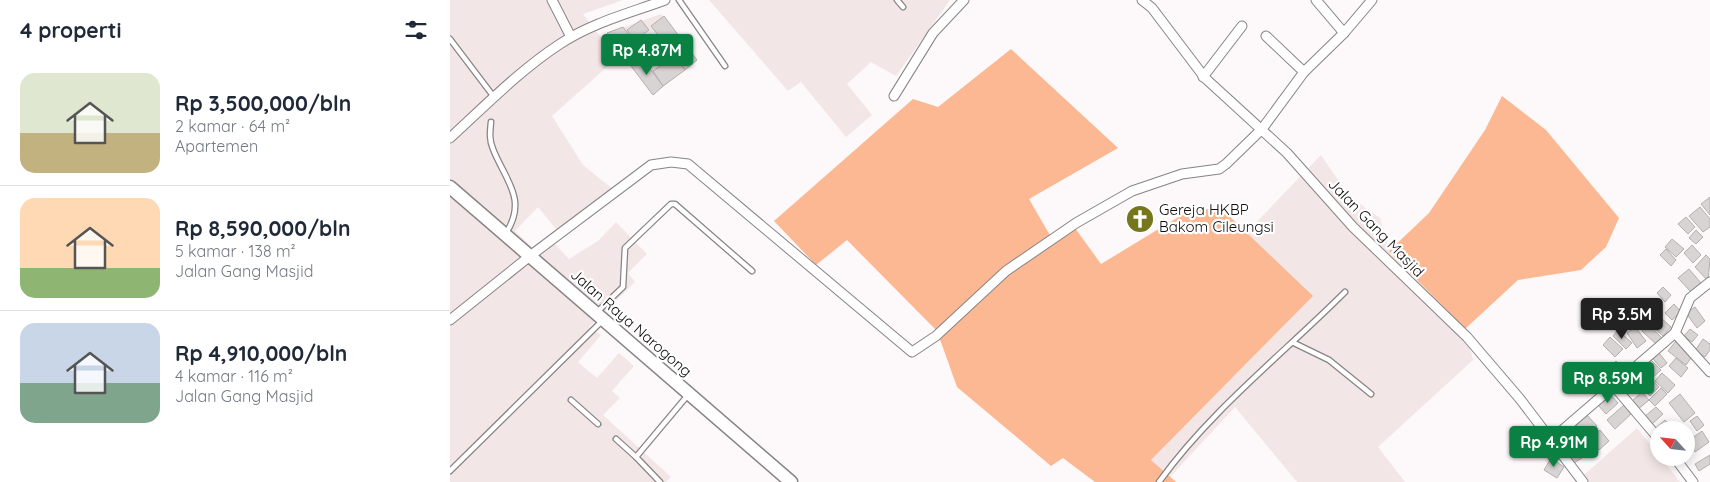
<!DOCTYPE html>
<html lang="id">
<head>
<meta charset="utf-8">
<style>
  :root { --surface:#fff; --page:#f2f2f3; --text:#1f2937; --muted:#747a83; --line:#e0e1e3; --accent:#0b8043 }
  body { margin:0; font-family:Quicksand,sans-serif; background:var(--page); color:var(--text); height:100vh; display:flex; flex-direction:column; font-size:19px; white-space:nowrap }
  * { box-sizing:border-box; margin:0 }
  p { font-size:16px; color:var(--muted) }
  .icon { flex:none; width:28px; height:28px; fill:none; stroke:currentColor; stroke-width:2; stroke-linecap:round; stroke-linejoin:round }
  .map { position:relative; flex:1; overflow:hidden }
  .side { display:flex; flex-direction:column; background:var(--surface); width:450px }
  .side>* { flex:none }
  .needle { width:32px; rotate:297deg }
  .controls { position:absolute; left:1200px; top:421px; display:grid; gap:10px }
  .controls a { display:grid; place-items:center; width:45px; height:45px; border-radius:50%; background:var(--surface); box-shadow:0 2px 12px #0003; font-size:25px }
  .price { position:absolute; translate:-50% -42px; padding:0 11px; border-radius:5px; background:var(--accent); color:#fff; font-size:16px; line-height:32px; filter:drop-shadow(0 1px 2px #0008) }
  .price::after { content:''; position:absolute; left:50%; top:30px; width:15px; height:11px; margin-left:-8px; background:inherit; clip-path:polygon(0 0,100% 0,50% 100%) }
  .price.selected { background:#222; color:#fff }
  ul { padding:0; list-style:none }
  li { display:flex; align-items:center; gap:15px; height:125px; padding:0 20px }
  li+li { border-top:1px solid var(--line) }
  li span { display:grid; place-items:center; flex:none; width:140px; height:100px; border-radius:15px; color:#555 }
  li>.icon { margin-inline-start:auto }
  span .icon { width:60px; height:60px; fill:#fffc; stroke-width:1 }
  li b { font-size:21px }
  h2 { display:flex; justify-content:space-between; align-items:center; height:60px; padding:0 20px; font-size:21px }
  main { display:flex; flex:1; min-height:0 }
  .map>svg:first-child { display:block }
  .built { fill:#f3e6e7 }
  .green { fill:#fbb892 }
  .building { fill:#d8d4d3; stroke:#b4b0af }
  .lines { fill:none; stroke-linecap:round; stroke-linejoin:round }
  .lane-casing { stroke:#888484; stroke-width:7 }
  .street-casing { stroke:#888484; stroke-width:11 }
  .primary-casing { stroke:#888484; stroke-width:15 }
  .lane { stroke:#fff; stroke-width:4.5 }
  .street { stroke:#fff; stroke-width:9 }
  .primary { stroke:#fff; stroke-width:12 }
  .labels { text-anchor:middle; stroke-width:4.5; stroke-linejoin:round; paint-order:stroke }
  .poi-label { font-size:15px; fill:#100f0f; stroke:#fff; text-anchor:start }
  .street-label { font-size:15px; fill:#100f0f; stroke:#fff }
</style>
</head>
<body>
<main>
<section class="side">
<h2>4 properti<svg class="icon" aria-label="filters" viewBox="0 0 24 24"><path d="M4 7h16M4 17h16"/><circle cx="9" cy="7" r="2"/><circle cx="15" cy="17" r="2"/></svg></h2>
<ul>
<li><span style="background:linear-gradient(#dfe7d0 60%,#c2b280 0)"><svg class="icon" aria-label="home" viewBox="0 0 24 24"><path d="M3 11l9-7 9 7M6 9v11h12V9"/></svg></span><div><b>Rp 3,500,000/bln</b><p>2 kamar · 64 m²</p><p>Apartemen</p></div></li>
<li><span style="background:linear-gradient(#ffd9b3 70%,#8fb573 0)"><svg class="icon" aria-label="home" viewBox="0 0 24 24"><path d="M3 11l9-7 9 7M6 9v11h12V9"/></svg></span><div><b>Rp 8,590,000/bln</b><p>5 kamar · 138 m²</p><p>Jalan Gang Masjid</p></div></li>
<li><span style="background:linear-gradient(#c9d6e8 60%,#7fa58c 0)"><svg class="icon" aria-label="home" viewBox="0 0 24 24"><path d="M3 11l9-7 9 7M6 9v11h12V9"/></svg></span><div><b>Rp 4,910,000/bln</b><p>4 kamar · 116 m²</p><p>Jalan Gang Masjid</p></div></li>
</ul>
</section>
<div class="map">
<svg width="1260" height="482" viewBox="0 0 1260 482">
  <rect width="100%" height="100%" fill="#fdf8f9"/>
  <g class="built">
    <path d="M0 0H173L133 14 167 58 102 116 133 165 164 190 110 234 88 207 65 231 86 251 102 241 119 259 148 241 166 222 197 254 178 273 185 282 139 327 151 335 128 362 147 378 169 353 184 366 162 391 170 398 153 415 221 477 216 482H0Z"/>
    <path d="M259 0H500L446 76 421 62 397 84 422 115 396 137 351 82 338 91Z"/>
    <path d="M211 14 247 60 203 95 157 33Z"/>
    <path d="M871 155 899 196 930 218 939 251 1015 329 1023 360 928 447 955 482H847L785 407 720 477 701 460 862 297 796 233Z"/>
    <path d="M1187 428 1230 482H1126Z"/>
  </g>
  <g class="green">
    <path d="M561 49 668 148 579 199 601 237 625 228 651 264 745 207 776 213 863 296 701 460 726 482H645L613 458 601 466 507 387 487 331 397 240 366 265 324 221 463 99 488 107Z"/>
    <path d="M1052 96 1096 130 1169 218 1156 247 1131 270 1068 280 1015 329 939 251 979 213 1035 130Z"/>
  </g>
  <g class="building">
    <path d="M214 16 247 60 235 70 201 26Z"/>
    <path d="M191 20 199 30 185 40 177 30Z"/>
    <path d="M173 27 191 51 178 62 157 33Z"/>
    <path d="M224 56 235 70 213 86 203 71Z"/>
    <path d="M191 57 213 86 203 95 181 66Z"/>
    <path d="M1260 197V215L1251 204Z"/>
    <path d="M1250 207 1260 219V227L1253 232 1239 216Z"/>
    <path d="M1236 217 1245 227 1238 234 1228 224Z"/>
    <path d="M1246 230 1253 237 1246 244 1239 238Z"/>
    <path d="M1222 239 1234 249 1226 257 1215 247Z"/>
    <path d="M1242 245 1251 255 1243 263 1234 253Z"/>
    <path d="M1216 249 1226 260 1221 266 1210 255Z"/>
    <path d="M1256 255 1260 259 1258 281 1245 267Z"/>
    <path d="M1239 269 1251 283 1241 292 1228 278Z"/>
    <path d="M1213 287 1221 295 1215 302 1207 293Z"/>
    <path d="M1224 304 1231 312 1222 320 1215 313Z"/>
    <path d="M1198 307 1206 315 1191 327 1184 319Z"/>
    <path d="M1245 307 1255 321 1247 328 1236 313Z"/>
    <path d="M1210 317 1221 327 1213 336 1202 326Z"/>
    <path d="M1198 324 1212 338 1206 344 1192 331Z"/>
    <path d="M1185 327 1196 341 1187 348 1177 333Z"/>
    <path d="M1240 329 1248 335 1242 342 1234 336Z"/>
    <path d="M1168 330 1182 343 1176 349 1163 336Z"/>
    <path d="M1160 337 1173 349 1165 357 1153 345Z"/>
    <path d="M1253 339 1260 344V350L1255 357 1245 351Z"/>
    <path d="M1226 341 1243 355 1236 365 1218 351Z"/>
    <path d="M1209 353 1217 363 1211 368 1203 359Z"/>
    <path d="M1199 358 1211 370 1203 377 1191 366Z"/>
    <path d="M1226 358 1238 368 1231 377 1219 366Z"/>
    <path d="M1166 361 1174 369 1169 374 1161 366Z"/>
    <path d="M1157 369 1164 380 1154 386 1147 376Z"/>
    <path d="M1192 369 1209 387 1200 396 1182 378Z"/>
    <path d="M1212 373 1225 385 1218 393 1205 381Z"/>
    <path d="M1144 383 1153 390 1148 396 1139 389Z"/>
    <path d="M1211 388 1217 394 1205 406 1199 400Z"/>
    <path d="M1192 392 1199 400 1186 411 1180 403Z"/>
    <path d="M1160 394 1168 403 1156 414 1148 405Z"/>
    <path d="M1230 394 1245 413 1234 422 1219 403Z"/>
    <path d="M1174 405 1181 414 1165 429 1157 420Z"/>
    <path d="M1206 407 1213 414 1201 425 1194 417Z"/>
    <path d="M1137 415 1147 426 1136 436 1126 425Z"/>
    <path d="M1247 416 1254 425 1247 431 1240 421Z"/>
    <path d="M1215 420 1224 430H1209V438L1203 430Z"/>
    <path d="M1150 430 1159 441 1149 450 1140 439Z"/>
    <path d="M1252 431 1259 442 1245 452 1238 441Z"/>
    <path d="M1122 436 1135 456 1124 463 1111 443Z"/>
    <path d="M1260 455V464L1249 471 1245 464Z"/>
    <path d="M1101 458 1114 467 1107 478 1094 470Z"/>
  </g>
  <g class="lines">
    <defs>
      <g id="lane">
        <path d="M229 0 275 66"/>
        <path d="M447 0 453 7"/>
        <path d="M0 39 44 97"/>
        <path d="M41 122C40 132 39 140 43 149 55 180 78 199 56 233"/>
        <path d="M146 313 173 287 175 248 221 204H225L302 271"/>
        <path d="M844 343 879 360 921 394"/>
        <path d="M121 400 148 424"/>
        <path d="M166 439 186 457"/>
        <path d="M0 471 152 321"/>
        <path d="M210 482 186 457 238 395"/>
        <path d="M709 482C761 410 833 354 895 292"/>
      </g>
      <g id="street">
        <path d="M102 0 121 37"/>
        <path d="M692 0 702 8 755 78 837 153 903 227 1017 337 1070 399 1133 482"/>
        <path d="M866 0 894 33"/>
        <path d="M816 36 854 72"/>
        <path d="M753 77 792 26"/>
        <path d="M444 96 483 33 514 0"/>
        <path d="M0 138C35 106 70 70 110 44 141 23 180 13 215 0"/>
        <path d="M0 320 80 256 201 165 221 162 238 164 462 352 486 336 556 271 626 223 682 191 732 174 769 169 776 164 812 129 854 72 894 33 922 0"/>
        <path d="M1225 333 1260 372"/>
        <path d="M1163 385 1209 439"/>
        <path d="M1101 440 1225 333 1240 298 1260 282"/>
        <path d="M1225 458 1243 482"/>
      </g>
      <path id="primary" d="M0 187 341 482"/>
    </defs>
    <use href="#lane" class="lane-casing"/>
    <use href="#street" class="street-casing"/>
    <use href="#primary" class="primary-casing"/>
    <use href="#lane" class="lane"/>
    <use href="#street" class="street"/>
    <use href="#primary" class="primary"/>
  </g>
  <defs>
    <symbol id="church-disc" viewBox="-11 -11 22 22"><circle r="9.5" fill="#76771d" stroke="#fff"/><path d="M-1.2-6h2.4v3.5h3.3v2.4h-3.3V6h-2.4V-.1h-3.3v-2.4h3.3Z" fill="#fff"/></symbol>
  </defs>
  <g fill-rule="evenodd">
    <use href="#church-disc" x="674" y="203" width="32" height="32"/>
  </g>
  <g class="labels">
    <g class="poi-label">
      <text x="709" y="215">Gereja HKBP<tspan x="709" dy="17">Bakom Cileungsi</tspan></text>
    </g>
    <g class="street-label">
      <text transform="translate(926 228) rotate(46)" y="5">Jalan Gang Masjid</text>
      <text transform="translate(181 323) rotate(41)" y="5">Jalan Raya Narogong</text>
    </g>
  </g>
</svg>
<div class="controls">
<a><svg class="needle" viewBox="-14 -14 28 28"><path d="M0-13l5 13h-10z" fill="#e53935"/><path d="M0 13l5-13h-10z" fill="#747a83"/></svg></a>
</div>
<b class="price" style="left:197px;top:76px">Rp 4.87M</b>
<b class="price selected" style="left:1172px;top:340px">Rp 3.5M</b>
<b class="price" style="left:1158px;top:404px">Rp 8.59M</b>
<b class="price" style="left:1104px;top:468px">Rp 4.91M</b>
</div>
</main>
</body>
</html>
